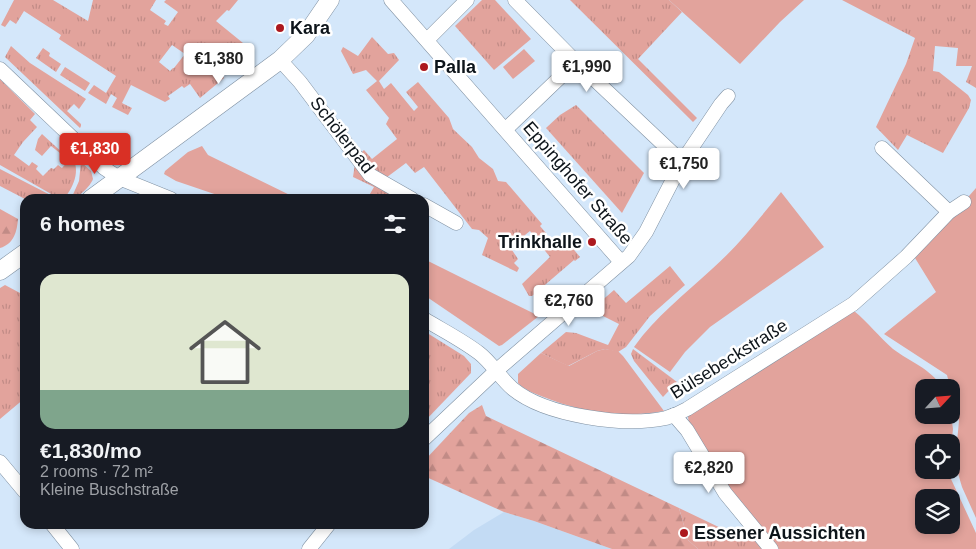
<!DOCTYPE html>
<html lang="en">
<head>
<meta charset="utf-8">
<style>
  :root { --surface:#171b24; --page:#242831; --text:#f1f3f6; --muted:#9ea1a6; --line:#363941; --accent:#d93025 }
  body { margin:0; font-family:Arial,sans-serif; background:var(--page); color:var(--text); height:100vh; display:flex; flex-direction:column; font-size:19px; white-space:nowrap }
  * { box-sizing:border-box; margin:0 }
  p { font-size:16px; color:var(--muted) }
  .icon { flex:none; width:28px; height:28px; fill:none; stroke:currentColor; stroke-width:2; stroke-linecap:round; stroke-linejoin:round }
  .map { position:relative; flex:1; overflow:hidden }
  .drawer { position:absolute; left:20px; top:194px; width:409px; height:335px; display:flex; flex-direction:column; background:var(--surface); border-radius:15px; box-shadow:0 2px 8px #0003 }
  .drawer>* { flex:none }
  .needle { width:32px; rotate:64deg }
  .fabs { position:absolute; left:915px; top:379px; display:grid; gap:10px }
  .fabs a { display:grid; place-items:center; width:45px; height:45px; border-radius:10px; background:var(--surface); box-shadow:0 2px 8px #0003; font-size:25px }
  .price { position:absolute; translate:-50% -42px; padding:0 11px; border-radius:5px; background:#fff; color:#222; font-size:16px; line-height:32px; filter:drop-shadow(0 1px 2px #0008) }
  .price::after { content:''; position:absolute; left:50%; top:30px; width:15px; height:11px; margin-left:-8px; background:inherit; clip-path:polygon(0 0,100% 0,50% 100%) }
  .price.on { background:var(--accent); color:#fff }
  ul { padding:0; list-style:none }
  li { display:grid; align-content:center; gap:10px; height:265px; padding:0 20px }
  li+li { border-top:1px solid var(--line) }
  li span { display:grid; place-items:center; height:155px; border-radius:15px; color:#555 }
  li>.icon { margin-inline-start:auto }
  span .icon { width:90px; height:90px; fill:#fffc; stroke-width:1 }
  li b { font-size:21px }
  h2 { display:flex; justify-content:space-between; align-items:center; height:60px; padding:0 20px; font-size:21px }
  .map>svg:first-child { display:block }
  .built { fill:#c3dbf4 }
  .grass { fill:url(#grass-tufts); fill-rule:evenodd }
  .forest { fill:url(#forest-firs) }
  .garden { fill:#e2a39c; fill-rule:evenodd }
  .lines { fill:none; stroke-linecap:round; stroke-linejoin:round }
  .minor-casing { stroke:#8192a3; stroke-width:15 }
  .tertiary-casing { stroke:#8192a3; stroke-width:19 }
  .minor { stroke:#fff; stroke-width:14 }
  .tertiary { stroke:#fff; stroke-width:18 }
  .poi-dot { fill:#ac191e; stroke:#fff; stroke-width:2 }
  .labels { text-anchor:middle; stroke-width:5; stroke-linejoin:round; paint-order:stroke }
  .poi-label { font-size:18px; font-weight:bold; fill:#0d141a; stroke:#fff; text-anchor:start }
  .street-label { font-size:18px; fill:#0d141a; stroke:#fff }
</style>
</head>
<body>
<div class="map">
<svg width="976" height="549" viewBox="0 0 976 549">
  <defs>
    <pattern id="grass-tufts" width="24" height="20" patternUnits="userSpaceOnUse" patternTransform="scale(1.25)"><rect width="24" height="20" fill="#e2a39c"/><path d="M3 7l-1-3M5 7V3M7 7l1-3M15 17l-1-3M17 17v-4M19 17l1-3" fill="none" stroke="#c18b86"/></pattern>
    <pattern id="forest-firs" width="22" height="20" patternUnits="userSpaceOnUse" patternTransform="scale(1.25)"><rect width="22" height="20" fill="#e2a39c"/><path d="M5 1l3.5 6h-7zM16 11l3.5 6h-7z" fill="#c18b86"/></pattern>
  </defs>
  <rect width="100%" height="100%" fill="#d4e7fa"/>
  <path class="built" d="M504 512 534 521 612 549H449L474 530Z"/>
  <g class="grass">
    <path d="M14 0H53L88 21 93 0H156L150 10 166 21 164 24 168 26 178 12 164 2 166 0H238L229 11 227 10 216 21 243 43 215 64 224 78 200 98 190 84 184 88 182 86 168 96 170 99 165 102 131 85 122 103 132 108 128 115 112 107 117 98 111 94 106 104 88 93 94 85 106 93 116 76 59 39 61 35 24 11 16 24 10 20 5 27 1 25ZM172 45 185 54 174 68H173L170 71 159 62Z"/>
    <path d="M482 0H495L531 39 494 70 455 26Z"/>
    <path d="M570 0H669L682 12 638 59 697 118 693 122Z"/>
    <path d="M842 0H976V88L966 82 972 66H956L958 48 935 46 933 71 939 72 968 95 971 100 969 108 943 153 907 135 898 150 876 127 906 64 915 38Z"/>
    <path d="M372 37 388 54 394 53 399 60 379 81 384 89 391 83 414 111 418 107 406 92 418 82 449 118 453 129 472 147 479 158 493 169 498 181 506 182 542 224 540 226 546 233 537 240 530 231 510 247 518 259 514 263 519 268 517 272 482 255 488 238 479 230 472 229 424 167 415 173 406 163 379 183 398 199H367L374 187 353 177 356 157 364 150 372 159 397 139 386 124 389 118 366 90 377 81 366 70 353 74 341 51 343 47 358 56Z"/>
    <path d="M11 46 30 63 86 99 79 109 74 104 67 111 81 124V126L80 128 5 57Z"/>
    <path d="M43 48 50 53 49 56 61 64 56 72 36 58Z"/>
    <path d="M65 67 90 83 85 91 60 75Z"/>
    <path d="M0 79 35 114 30 120 37 127 23 142 14 155 29 166 32 162 38 166 36 169 43 176 51 168 54 169 58 165 62 168 69 160 67 156 65 157 51 146 42 156 35 150 38 139 42 134 66 156 69 153C82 167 75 185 64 199H60L0 165Z"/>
    <path d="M576 105 644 173 622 213 546 128 560 115Z"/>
    <path d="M81 162 91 171 93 179C90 187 79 197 71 199L79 181Z"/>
    <path d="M0 169 58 199H25L0 186Z"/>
    <path d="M552 239 557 245 560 242 566 249 570 245 580 257 575 261 574 260 532 296H529L522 284 550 257 542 247Z"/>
    <path d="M670 266 685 285 650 316 626 347 618 352 605 349 597 351 568 366 541 353 566 332 576 333 608 345 619 324 591 310 614 290 626 303Z"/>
    <path d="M5 285 20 293 25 286V398L0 419V288Z"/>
    <path d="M424 331 464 356 471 364V373L424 422Z"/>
    <path d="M633 349 677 382 663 397 634 361 631 354Z"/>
    <path d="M679 508 727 531 747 530 765 549H698L688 540Z"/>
  </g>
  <g class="forest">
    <path d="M0 209 18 219C17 231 14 244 0 248Z"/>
    <path d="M482 405 486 416 679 508 688 540 698 549H612L534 521 504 512 424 476V461L469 413Z"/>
  </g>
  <g class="garden">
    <path d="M669 0H804L780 22 740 64Z"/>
    <path d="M524 49 535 61 513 79 503 67Z"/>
    <path d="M202 146 208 155 298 199H229L176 181 164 174 165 171 188 152Z"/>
    <path d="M976 188V518L962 487 955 463 959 421 947 375 884 334 936 292 915 258Z"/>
    <path d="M781 192 824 247 710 327 685 352 670 372 634 347C655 317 685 294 712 269 738 246 759 219 781 192Z"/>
    <path d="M424 259 539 316 502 345 499 346 424 295Z"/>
    <path d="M854 311C868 322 879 337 893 349 910 362 930 368 942 387L924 388V415H951L953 429 951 448V442H924V470H951V479L976 533V549H779L731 492 689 423 688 417 690 412ZM924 498H951V525H924Z"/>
    <path d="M605 349 618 351 623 356 664 411C622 419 580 412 541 396 533 393 524 389 518 383V374L541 353 569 366 597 351Z"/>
  </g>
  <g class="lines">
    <defs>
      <g id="minor">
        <path d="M391 0 621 262"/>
        <path d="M515 0 576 62 682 162"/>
        <path d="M427 40 467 0"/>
        <path d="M280 60 300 82 370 175 412 199"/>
        <path d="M0 69 104 168 119 178 171 199"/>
        <path d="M506 129 576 62"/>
        <path d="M882 148 949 212"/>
        <path d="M424 205 456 223"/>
        <path d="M424 319C442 330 462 340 479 353 492 363 500 378 513 389 546 416 625 427 666 418 673 416 680 413 687 409L853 304 906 257 949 212 964 202"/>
        <path d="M674 415 687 430 725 493 771 549"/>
        <path d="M424 439 497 370 629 256 646 232 682 162 721 104 728 96"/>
        <path d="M0 462 25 492"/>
        <path d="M52 524 72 549"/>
        <path d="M309 549 329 524"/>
      </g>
      <g id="tertiary">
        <path d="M91 199 280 60 306 35 330 0"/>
        <path d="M0 271 25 253"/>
      </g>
    </defs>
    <use href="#minor" class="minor-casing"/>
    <use href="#tertiary" class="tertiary-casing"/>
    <use href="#minor" class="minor"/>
    <use href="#tertiary" class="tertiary"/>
  </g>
  <g class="poi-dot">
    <circle cx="280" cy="28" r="5"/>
    <circle cx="424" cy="67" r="5"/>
    <circle cx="592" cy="242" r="5"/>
    <circle cx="684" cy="533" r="5"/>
  </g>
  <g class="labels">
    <g class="poi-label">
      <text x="290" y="34">Kara</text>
      <text x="434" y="73">Palla</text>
      <text x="582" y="248" text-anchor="end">Trinkhalle</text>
      <text x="694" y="539">Essener Aussichten</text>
    </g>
    <g class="street-label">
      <text transform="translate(342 135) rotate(52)" y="6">Schölerpad</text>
      <text transform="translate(578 183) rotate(49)" y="6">Eppinghofer Straße</text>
      <text transform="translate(729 359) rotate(-32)" y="6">Bülsebeckstraße</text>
    </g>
  </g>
</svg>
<div class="fabs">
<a><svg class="needle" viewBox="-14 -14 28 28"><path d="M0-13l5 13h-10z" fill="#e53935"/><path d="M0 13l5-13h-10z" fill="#9ea1a6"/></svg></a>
<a><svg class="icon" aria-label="locate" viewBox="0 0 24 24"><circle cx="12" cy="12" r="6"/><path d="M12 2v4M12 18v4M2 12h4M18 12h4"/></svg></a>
<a><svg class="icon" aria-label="layers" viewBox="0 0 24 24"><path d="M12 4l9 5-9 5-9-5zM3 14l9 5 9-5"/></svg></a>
</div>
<b class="price" style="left:219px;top:85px">€1,380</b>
<b class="price" style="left:587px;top:93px">€1,990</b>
<b class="price on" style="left:95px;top:175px">€1,830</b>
<b class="price" style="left:684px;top:190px">€1,750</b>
<b class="price" style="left:569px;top:327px">€2,760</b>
<b class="price" style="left:709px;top:494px">€2,820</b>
<section class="drawer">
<h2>6 homes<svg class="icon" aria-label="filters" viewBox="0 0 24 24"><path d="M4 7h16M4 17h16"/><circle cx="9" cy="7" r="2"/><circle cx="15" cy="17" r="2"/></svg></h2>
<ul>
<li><span style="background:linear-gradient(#dfe7d0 75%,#7fa58c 0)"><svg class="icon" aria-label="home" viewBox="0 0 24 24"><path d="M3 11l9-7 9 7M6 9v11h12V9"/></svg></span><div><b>€1,830/mo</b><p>2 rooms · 72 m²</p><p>Kleine Buschstraße</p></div></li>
</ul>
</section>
</div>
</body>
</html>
